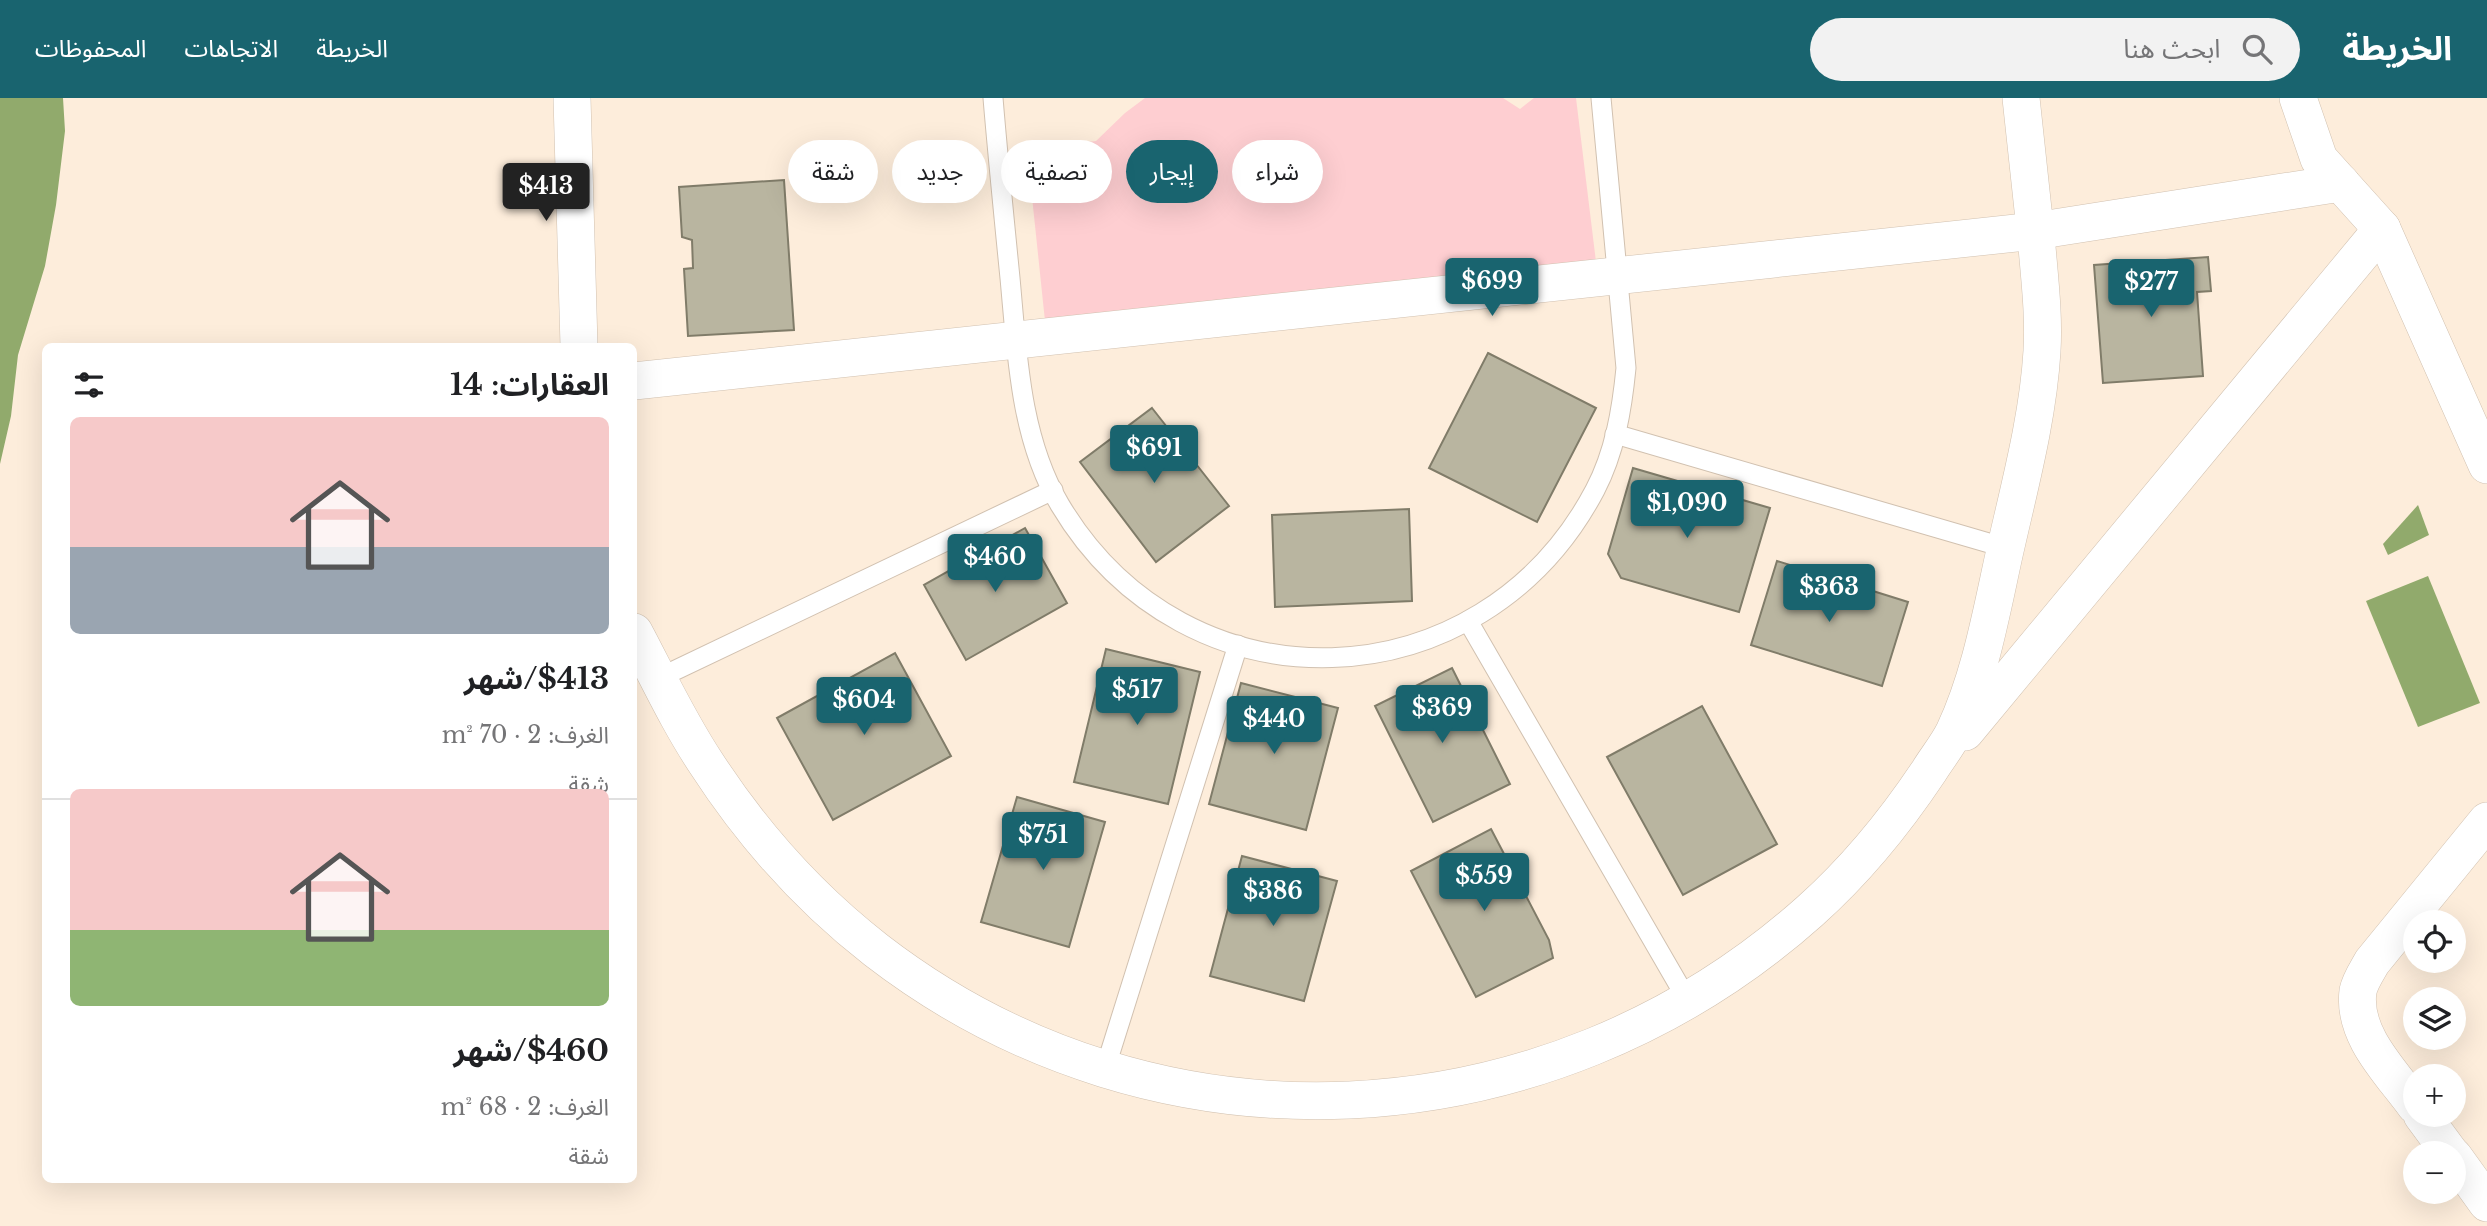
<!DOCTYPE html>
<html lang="ar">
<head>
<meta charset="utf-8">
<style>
  :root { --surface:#fff; --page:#f2f2f2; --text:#202124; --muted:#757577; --line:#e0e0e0; --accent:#19646f }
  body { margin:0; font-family:"Libre Baskerville","Noto Sans Arabic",serif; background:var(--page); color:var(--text); direction:rtl; height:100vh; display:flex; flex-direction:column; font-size:26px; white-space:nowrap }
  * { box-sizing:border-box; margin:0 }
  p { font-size:23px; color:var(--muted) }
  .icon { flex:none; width:38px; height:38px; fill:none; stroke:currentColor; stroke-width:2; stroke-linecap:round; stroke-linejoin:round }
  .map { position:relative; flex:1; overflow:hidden; direction:ltr }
  .details { position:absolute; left:42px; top:245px; width:595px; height:840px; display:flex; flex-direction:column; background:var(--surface); border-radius:10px; box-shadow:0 7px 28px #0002; direction:rtl }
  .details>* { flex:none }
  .guide { position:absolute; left:658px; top:42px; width:665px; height:63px; direction:rtl; display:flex; gap:14px }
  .controls { position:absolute; left:2403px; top:812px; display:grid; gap:14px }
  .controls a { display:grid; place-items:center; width:63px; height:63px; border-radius:50%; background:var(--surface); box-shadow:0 7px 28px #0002; font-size:35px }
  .price { position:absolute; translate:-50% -60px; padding:0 16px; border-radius:7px; background:var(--accent); color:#fff; font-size:23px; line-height:46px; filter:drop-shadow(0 2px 4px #0008) }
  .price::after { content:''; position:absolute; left:50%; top:42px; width:21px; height:16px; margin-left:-10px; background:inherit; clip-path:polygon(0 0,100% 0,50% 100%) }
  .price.on { background:#222; color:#fff }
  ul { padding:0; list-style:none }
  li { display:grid; align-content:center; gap:14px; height:371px; padding:0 28px }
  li+li { border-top:2px solid var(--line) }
  li span { display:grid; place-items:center; height:217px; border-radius:10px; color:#555 }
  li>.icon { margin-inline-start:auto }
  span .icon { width:126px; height:126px; fill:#fffc; stroke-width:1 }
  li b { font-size:30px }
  h2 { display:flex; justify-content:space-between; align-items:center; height:84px; padding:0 28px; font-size:30px }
  .chip { padding:0 24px; border-radius:32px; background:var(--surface); box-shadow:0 7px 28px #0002; font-size:24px; line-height:63px }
  .chip.on { background:var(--accent); color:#fff }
  header { display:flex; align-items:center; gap:42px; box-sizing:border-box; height:98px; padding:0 35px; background:var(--accent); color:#fff }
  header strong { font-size:33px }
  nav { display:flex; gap:38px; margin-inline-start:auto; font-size:24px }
  .search { width:490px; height:63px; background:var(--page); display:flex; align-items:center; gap:18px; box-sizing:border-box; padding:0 24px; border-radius:38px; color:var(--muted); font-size:26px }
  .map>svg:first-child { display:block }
  .green { fill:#feced1 }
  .water { fill:#91aa6c }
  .building { fill:#b9b5a0; stroke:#807c69; stroke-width:2 }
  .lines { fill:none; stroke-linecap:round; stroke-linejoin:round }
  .service-casing { stroke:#d1c1b0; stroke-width:21 }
  .minor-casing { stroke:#d1c1b0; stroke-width:38 }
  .service { stroke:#fff; stroke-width:19 }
  .minor { stroke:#fff; stroke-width:37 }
</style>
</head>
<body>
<header>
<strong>الخريطة</strong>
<div class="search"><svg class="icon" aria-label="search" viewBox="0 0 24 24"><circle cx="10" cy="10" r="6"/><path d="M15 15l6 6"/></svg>ابحث هنا</div>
<nav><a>الخريطة</a><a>الاتجاهات</a><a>المحفوظات</a></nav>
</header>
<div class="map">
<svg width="2487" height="1128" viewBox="0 0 2487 1128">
  <rect width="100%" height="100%" fill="#fdeddb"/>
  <path class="green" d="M1145 0H1503L1520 11 1534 0H1576L1596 164 1045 223 1027 51 1096 43 1125 15Z"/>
  <g class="water">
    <path d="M0 0H63L65 33 56 107 45 168 18 257 11 318 0 366Z"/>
    <path d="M2418 407 2429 437 2388 457 2383 446Z"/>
    <path d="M2428 478 2480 605 2418 629 2366 503Z"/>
  </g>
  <g class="building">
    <path d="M784 82 794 232 688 238 684 171 693 170 692 142 682 139 679 89Z"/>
    <path d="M2208 159 2211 193 2197 194 2203 278 2103 285 2094 167Z"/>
    <path d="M1488 255 1596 310 1537 424 1429 370Z"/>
    <path d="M1152 310 1229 408 1156 464 1080 364Z"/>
    <path d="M1633 370 1770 410 1739 514 1621 480 1608 456Z"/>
    <path d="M1409 411 1412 503 1275 509 1272 417Z"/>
    <path d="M1025 430 1067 505 966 562 924 487Z"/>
    <path d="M1777 463 1908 504 1882 588 1751 547Z"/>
    <path d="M1106 551 1200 574 1168 706 1074 684Z"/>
    <path d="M895 555 951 658 833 722 777 620Z"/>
    <path d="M1452 570 1510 686 1433 724 1375 608Z"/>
    <path d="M1241 585 1338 610 1306 732 1209 706Z"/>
    <path d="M1702 608 1777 746 1683 797 1607 659Z"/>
    <path d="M1017 699 1105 724 1069 849 981 824Z"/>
    <path d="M1491 731 1549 842 1553 860 1476 899 1411 773Z"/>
    <path d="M1242 758 1337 783 1304 903 1210 878Z"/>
  </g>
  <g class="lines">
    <defs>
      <g id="service">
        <path d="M993 0C998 60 1004 120 1010 180 1017 255 1020 340 1060 407 1186 618 1481 608 1595 392 1615 354 1622 311 1626 270L1601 0"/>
        <path d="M1615 336 2006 450"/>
        <path d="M1468 523 1688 903"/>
        <path d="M659 580 1053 392"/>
        <path d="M1105 971 1238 547"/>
      </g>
      <g id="minor">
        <path d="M572 0 579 248"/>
        <path d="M2298 0 2319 61 2382 131 2487 367"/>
        <path d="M634 283 2035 133 2341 85"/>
        <path d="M634 534C657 577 678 623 706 665 752 736 809 800 876 852 1157 1069 1547 1048 1810 813 1856 772 1895 724 1929 673 1937 660 1947 648 1954 634 1980 579 1991 516 2004 457 2019 390 2038 321 2042 253 2044 218 2040 184 2037 149 2032 99 2026 50 2021 0"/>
        <path d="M1965 634 2382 131"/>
        <path d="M2415 1007C2391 974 2352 937 2358 893 2360 883 2367 873 2372 864L2487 723"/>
        <path d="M2422 1017 2450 1055"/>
        <path d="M2454 1059 2487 1105"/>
      </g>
    </defs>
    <use href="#service" class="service-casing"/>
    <use href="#minor" class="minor-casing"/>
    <use href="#service" class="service"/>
    <use href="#minor" class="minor"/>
  </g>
</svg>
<div class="controls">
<a><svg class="icon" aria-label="locate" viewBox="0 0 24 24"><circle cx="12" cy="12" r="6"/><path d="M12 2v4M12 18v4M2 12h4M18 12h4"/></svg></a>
<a><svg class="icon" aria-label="layers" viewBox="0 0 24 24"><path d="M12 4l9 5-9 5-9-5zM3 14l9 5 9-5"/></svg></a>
<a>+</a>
<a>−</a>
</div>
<b class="price on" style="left:546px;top:125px">$413</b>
<b class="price" style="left:1492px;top:220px">$699</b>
<b class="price" style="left:2151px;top:221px">$277</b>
<b class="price" style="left:1154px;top:387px">$691</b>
<b class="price" style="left:1687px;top:442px">$1,090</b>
<b class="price" style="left:995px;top:496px">$460</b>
<b class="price" style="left:1829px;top:526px">$363</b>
<b class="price" style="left:1137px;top:629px">$517</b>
<b class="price" style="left:864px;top:639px">$604</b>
<b class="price" style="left:1442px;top:647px">$369</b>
<b class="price" style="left:1274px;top:658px">$440</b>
<b class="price" style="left:1043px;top:774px">$751</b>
<b class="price" style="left:1484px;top:815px">$559</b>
<b class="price" style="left:1273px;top:830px">$386</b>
<div class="guide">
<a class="chip">شراء</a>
<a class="chip on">إيجار</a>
<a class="chip">تصفية</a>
<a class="chip">جديد</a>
<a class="chip">شقة</a>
</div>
<section class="details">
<h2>العقارات: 14<svg class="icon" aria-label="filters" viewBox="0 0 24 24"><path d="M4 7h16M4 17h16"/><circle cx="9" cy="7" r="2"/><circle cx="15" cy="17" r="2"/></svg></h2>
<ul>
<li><span style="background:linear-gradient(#f6c9c9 60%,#9aa5b1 0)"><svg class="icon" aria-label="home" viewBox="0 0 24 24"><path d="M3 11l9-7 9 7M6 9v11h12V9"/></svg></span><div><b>$413/شهر</b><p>الغرف: 2 · 70 m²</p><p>شقة</p></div></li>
<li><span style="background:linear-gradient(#f6c9c9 65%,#8fb573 0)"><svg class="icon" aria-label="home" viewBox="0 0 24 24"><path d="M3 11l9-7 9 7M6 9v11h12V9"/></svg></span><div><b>$460/شهر</b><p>الغرف: 2 · 68 m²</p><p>شقة</p></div></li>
</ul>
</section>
</div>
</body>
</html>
